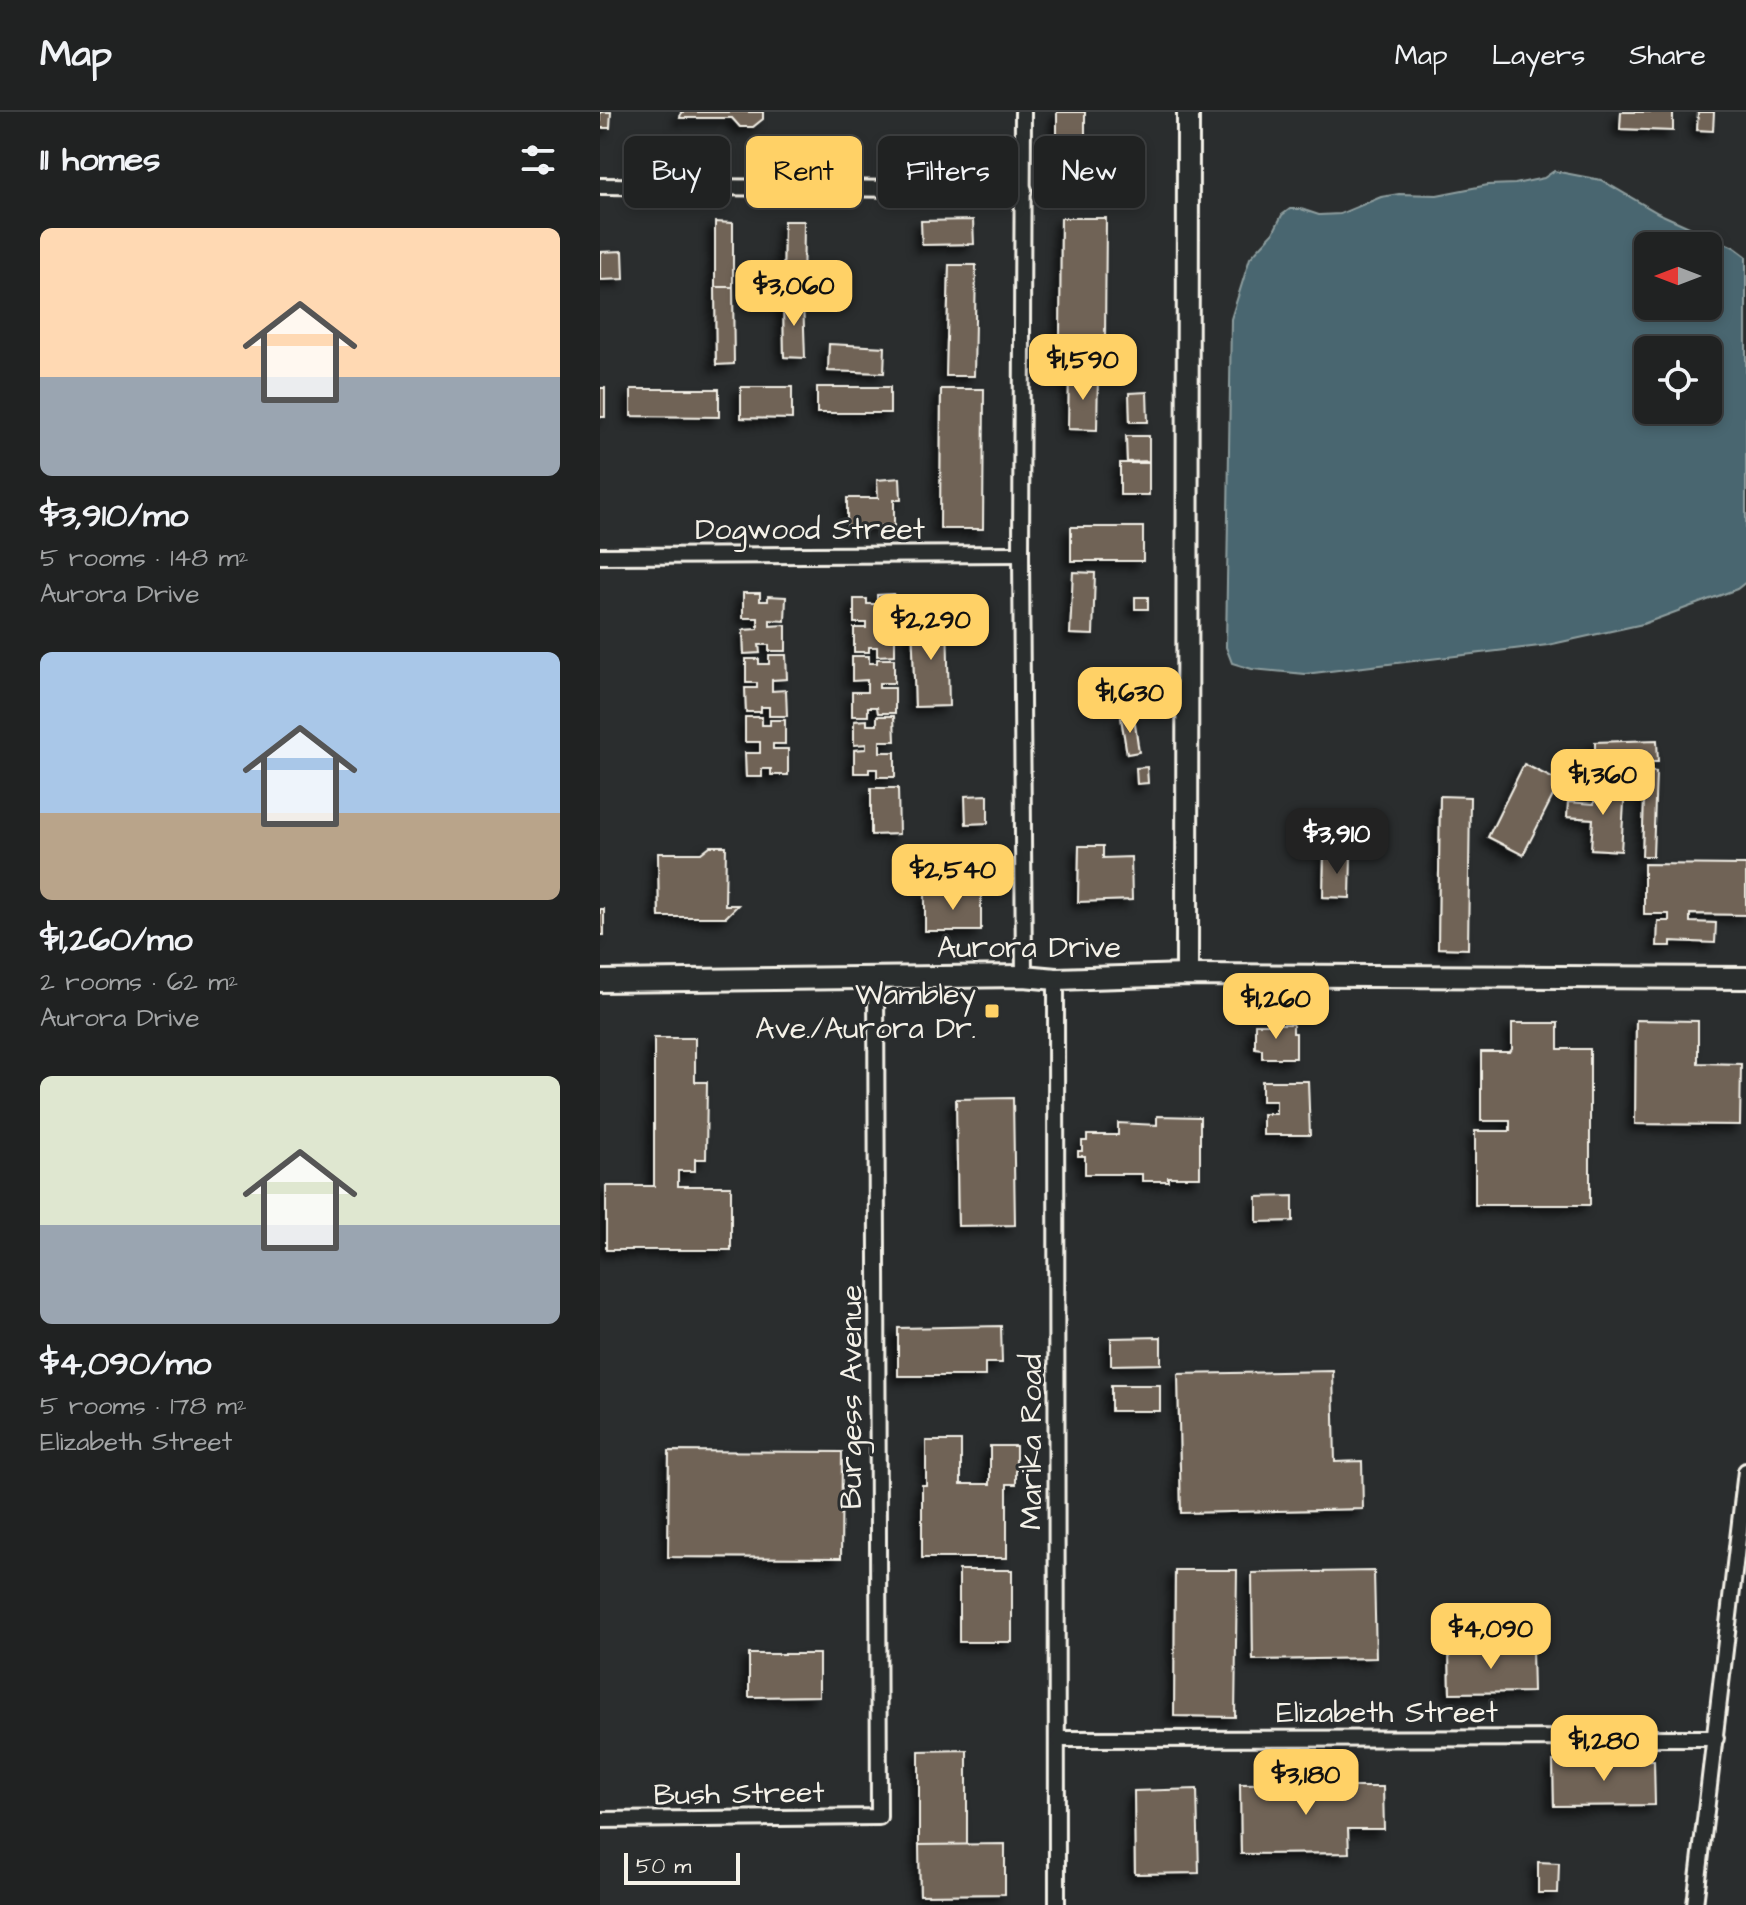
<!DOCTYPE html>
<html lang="en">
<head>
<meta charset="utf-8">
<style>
  :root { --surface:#202222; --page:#2d2f2f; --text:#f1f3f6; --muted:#a2a4a5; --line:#3d3f40; --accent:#ffd166 }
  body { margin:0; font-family:"Architects Daughter",sans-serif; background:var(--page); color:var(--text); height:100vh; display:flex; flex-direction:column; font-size:30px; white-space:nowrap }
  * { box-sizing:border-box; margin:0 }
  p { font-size:26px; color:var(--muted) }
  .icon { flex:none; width:44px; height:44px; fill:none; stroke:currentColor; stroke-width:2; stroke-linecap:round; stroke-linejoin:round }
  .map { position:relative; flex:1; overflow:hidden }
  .side { display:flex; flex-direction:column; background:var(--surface); width:600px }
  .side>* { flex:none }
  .top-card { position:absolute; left:24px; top:24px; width:760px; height:72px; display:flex; gap:16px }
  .needle { width:52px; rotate:270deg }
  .buttons { position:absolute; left:1034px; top:120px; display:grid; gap:16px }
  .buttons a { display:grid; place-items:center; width:88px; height:88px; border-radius:12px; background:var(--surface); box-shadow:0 4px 12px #0003,0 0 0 2px var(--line); font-size:40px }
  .scale { position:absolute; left:24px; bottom:20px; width:116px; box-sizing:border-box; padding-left:8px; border:4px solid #f4f1e8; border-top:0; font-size:22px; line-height:28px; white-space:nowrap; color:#f4f1e8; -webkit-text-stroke:6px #2a2d2e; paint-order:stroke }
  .price { position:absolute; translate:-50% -68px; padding:0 18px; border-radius:16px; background:var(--accent); color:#111; font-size:26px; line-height:52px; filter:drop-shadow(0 2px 4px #0008) }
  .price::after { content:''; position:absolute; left:50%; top:48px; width:24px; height:18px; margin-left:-12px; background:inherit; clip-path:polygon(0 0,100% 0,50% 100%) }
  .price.on { background:#222; color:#fff }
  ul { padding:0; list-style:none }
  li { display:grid; align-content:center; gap:16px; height:424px; padding:0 40px }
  li span { display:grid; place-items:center; height:248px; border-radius:12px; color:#555 }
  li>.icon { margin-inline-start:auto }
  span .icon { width:144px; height:144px; fill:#fffc; stroke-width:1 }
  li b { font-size:34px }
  h2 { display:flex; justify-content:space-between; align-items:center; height:96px; padding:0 40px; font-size:34px }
  .pill { padding:0 28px; border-radius:12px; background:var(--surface); box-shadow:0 4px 12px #0003,0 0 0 2px var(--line); font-size:28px; line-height:72px }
  .pill.on { background:var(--accent); color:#111 }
  header { display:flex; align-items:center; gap:48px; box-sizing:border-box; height:112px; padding:0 40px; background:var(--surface); border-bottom:2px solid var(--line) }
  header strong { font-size:38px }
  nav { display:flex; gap:44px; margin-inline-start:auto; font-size:28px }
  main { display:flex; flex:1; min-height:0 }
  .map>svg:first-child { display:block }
  .water { fill:#4a666f; stroke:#8e9e9f; stroke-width:2; fill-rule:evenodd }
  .building { fill:#706357; stroke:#f4f1e8; stroke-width:2; filter:url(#shadow) }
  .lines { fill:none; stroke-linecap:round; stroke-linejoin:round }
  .street-casing { stroke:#f4f1e8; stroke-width:20 }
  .secondary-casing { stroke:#f4f1e8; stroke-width:26 }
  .street { stroke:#2a2d2e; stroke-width:14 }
  .secondary { stroke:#2a2d2e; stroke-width:20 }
  .poi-dot { fill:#ffd166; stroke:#2a2d2e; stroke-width:3 }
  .labels { text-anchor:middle; stroke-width:6; stroke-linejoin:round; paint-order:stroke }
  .street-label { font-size:30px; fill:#f4f1e8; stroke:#2a2d2e }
  .poi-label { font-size:30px; fill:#f4f1e8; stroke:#2a2d2e; text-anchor:end }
</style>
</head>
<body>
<header>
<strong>Map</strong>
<nav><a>Map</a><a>Layers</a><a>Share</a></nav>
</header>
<main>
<section class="side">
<h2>11 homes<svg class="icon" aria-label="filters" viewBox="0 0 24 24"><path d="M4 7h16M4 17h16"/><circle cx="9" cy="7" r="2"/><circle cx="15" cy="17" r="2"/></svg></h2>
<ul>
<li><span style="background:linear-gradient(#ffd9b3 60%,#9aa5b1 0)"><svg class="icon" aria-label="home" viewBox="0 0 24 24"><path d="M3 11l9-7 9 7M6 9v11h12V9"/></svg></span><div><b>$3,910/mo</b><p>5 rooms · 148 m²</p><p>Aurora Drive</p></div></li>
<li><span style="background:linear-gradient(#a9c7e8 65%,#b9a48a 0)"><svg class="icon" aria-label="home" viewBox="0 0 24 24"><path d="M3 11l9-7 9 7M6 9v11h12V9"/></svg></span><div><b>$1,260/mo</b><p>2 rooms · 62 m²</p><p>Aurora Drive</p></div></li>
<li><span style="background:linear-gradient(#dfe7d0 60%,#9aa5b1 0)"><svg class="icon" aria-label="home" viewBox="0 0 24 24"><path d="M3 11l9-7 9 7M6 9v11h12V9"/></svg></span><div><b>$4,090/mo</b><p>5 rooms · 178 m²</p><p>Elizabeth Street</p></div></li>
</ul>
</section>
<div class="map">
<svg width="1146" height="1793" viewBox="0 0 1146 1793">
  <defs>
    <filter id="shadow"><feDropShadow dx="-6" dy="6" stdDeviation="4" flood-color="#0009"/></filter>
  </defs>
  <rect width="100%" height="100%" fill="#2a2d2e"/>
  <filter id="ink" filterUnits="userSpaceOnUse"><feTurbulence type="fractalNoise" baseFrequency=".0125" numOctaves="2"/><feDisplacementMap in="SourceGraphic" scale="16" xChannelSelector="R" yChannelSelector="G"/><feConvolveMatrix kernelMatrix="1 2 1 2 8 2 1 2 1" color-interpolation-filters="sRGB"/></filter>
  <g filter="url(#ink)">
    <path class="water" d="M954 59 1001 68 1058 101 1134 135 1146 144V470L1137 477 1043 512 948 533 705 562 652 557 632 551 626 535 631 207 650 146 673 121 682 103 690 97H701L719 103 740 102 781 85 799 82 837 83 888 73 915 72 944 66ZM1048 134H1108V194H1048ZM1048 238H1108V298H1048Z"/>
    <g class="building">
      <path d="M0 0H11L10 16H0Z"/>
      <path d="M81 0H163V7L153 15H140L132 6H80Z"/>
      <rect x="457" y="0" width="28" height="65"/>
      <path d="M1021 0H1073V19L1020 17Z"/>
      <path d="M1098 0H1114L1113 19 1097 18Z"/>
      <path d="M461 106H506L505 228H460Z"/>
      <path d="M373 108 374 132 322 133 321 109Z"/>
      <path d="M184 109H204L203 187 183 186Z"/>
      <path d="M115 110 133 111V175H115Z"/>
      <path d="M23 139 24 167 0 168V140Z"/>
      <path d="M349 153H376L374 264H346Z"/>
      <path d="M115 175H133L134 252 116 253Z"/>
      <path d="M191 185 203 187 205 246 184 245 183 186Z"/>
      <path d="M229 232 285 235 284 261 228 259Z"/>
      <path d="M469 262H498L497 318 468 317Z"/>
      <path d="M141 275H192V307L141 306Z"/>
      <rect x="217" y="275" width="73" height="26"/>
      <rect x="0" y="276" width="5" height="29"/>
      <path d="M31 277H119V305L31 304Z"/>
      <path d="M341 277H384L383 417H340Z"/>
      <path d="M547 280 548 310H530L529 281Z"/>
      <path d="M526 324H549V349L527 350Z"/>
      <rect x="520" y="351" width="29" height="32"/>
      <path d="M300 366 301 388H294V414H247V386H278L277 368Z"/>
      <rect x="471" y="415" width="72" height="34"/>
      <path d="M473 460 495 461 493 523 470 522Z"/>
      <path d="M143 481H160V489H168V484L186 485 185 509 170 508V514L186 513V539H169V533H159L160 541 144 542 143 518 158 517V506H143Z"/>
      <path d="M294 482 295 507 280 508V518H295V543L277 544V535H269V540H254V516H266V511H254V487H267V492H277V483Z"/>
      <rect x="535" y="485" width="13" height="12"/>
      <path d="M347 506 349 594 315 595 312 507Z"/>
      <path d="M169 543H186L187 567 172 568V579L186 578 187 604H169V595H161V600H146L145 576H157V571H146V547H159V552H169Z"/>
      <path d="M252 544H269V551H277V547H294V571H279V576H295V601H278L277 595H268V604H252V580H267V568L252 569Z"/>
      <path d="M277 604H294L295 629H280V640H295V665H277V657H269V661H254V638L266 637V632L254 633V609L267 608V613H277Z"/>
      <path d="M145 605H162V613H170V608H185V632H173V637H188V663H171V657H162V665H146L145 641H160V630H145Z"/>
      <path d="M534 605 539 640 527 642 521 606Z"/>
      <path d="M1057 628 1058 650H1046V640L995 641V630Z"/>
      <path d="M924 652 960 670 923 743 888 725Z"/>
      <path d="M547 655 548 671 537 672 536 656Z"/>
      <path d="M1045 659 1056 660 1053 744H1042Z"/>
      <path d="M996 673 1025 675 1021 739 991 737 993 707 967 705 968 690 994 692Z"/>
      <path d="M271 676H298L299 722 271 723Z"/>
      <path d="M388 683V711L366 712 365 684Z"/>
      <path d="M840 684 870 685 868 837 838 836Z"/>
      <path d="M110 734H126L125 793H138L126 805H59L58 741H101Z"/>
      <path d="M479 734H503V746L531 745 532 788 478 790Z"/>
      <path d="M724 742H751L750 786 723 785Z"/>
      <path d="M1044 752 1146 753V803L1090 802V810L1116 811 1115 831 1071 829V834H1057L1058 809H1069V802H1044Z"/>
      <rect x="325" y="782" width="56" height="37"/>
      <rect x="0" y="797" width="4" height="26"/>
      <path d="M1036 908 1098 909V951L1141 952 1140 1013 1035 1012Z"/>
      <path d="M912 911H958V937H990V1093H875V1019H910V1009H881V940H910L912 937Z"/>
      <path d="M655 912H693V921H696V946H662V937L655 936Z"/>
      <path d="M54 926H95V970H107L106 1047H95V1059H78V1074H131V1138H6V1074H54Z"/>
      <path d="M662 969H708L710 1023H663V1002H676V989H662Z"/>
      <path d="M413 986 415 1113 358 1114 356 987Z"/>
      <path d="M557 1004 600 1005V1065H568V1069H542V1062H485V1044H478V1039H482V1029H487V1023H518V1011L557 1013Z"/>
      <path d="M693 1084V1109L657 1110V1085Z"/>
      <path d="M401 1214 402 1251H385V1264H298V1216Z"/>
      <path d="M561 1225V1252L511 1253V1226Z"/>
      <path d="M733 1259 735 1350 762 1349 763 1397 581 1401 578 1262Z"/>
      <rect x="511" y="1273" width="49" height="26"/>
      <path d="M326 1329H361V1372H390V1334H416V1372H407V1446H322V1373H326Z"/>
      <path d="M69 1339 242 1340 241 1446 68 1445Z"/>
      <rect x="359" y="1458" width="53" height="72"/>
      <path d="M575 1458H637L635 1605 574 1604Z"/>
      <path d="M774 1459 776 1546 653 1548 652 1461Z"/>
      <path d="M932 1537 933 1580 850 1581 849 1538Z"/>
      <path d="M149 1542H219V1584L149 1585Z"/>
      <path d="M367 1638V1733H319V1639Z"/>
      <path d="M1054 1648 1055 1693 954 1694 953 1649Z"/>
      <path d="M748 1671V1675H783L784 1717H748L749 1741 641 1742 640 1672Z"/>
      <path d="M597 1677 599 1761 535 1762 534 1679Z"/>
      <path d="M405 1732V1782L320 1783 319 1733Z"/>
      <path d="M938 1750 959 1751 958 1781H938Z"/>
    </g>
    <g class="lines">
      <defs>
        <g id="street">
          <path d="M423 0 421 442 424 864"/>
          <path d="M0 74 424 78"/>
          <path d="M0 444 421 442"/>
          <path d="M456 867 457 1793"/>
          <path d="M458 1627 1116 1626"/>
          <path d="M0 1708 279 1705 276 865"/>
          <path d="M1095 1793 1146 1359"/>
        </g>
        <g id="secondary">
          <path d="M587 863 588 0"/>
          <path d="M0 869 424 864 456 867 587 863 1146 866"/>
        </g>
      </defs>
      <use href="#street" class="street-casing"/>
      <use href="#secondary" class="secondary-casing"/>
      <use href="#street" class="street"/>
      <use href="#secondary" class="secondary"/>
    </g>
  </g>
  <rect class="poi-dot" x="384" y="891" width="16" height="16" rx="4"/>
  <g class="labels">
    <g class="street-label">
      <text x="210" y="427">Dogwood Street</text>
      <text x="429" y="845">Aurora Drive</text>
      <text transform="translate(251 1285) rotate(-90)" y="10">Burgess Avenue</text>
      <text transform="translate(431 1330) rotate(-90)" y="10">Marika Road</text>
      <text x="787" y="1610">Elizabeth Street</text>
      <text transform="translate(139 1681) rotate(-1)" y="10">Bush Street</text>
    </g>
    <g class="poi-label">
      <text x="376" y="892">Wambley<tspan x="376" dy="34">Ave./Aurora Dr.</tspan></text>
    </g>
  </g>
</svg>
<div class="buttons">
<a><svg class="needle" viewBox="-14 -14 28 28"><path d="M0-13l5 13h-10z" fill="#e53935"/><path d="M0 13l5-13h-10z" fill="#a2a4a5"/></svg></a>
<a><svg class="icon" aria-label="locate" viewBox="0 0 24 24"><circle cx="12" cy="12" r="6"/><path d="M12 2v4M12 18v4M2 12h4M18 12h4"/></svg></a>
</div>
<div class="scale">50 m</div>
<b class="price" style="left:194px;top:216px">$3,060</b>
<b class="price" style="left:483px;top:290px">$1,590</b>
<b class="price" style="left:331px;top:550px">$2,290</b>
<b class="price" style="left:530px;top:623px">$1,630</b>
<b class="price" style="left:1003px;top:705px">$1,360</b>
<b class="price on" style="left:737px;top:764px">$3,910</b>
<b class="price" style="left:353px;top:800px">$2,540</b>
<b class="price" style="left:676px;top:929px">$1,260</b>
<b class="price" style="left:891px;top:1559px">$4,090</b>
<b class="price" style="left:1004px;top:1671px">$1,280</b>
<b class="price" style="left:706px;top:1705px">$3,180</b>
<div class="top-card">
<a class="pill">Buy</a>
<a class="pill on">Rent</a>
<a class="pill">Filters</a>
<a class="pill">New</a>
</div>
</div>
</main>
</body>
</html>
